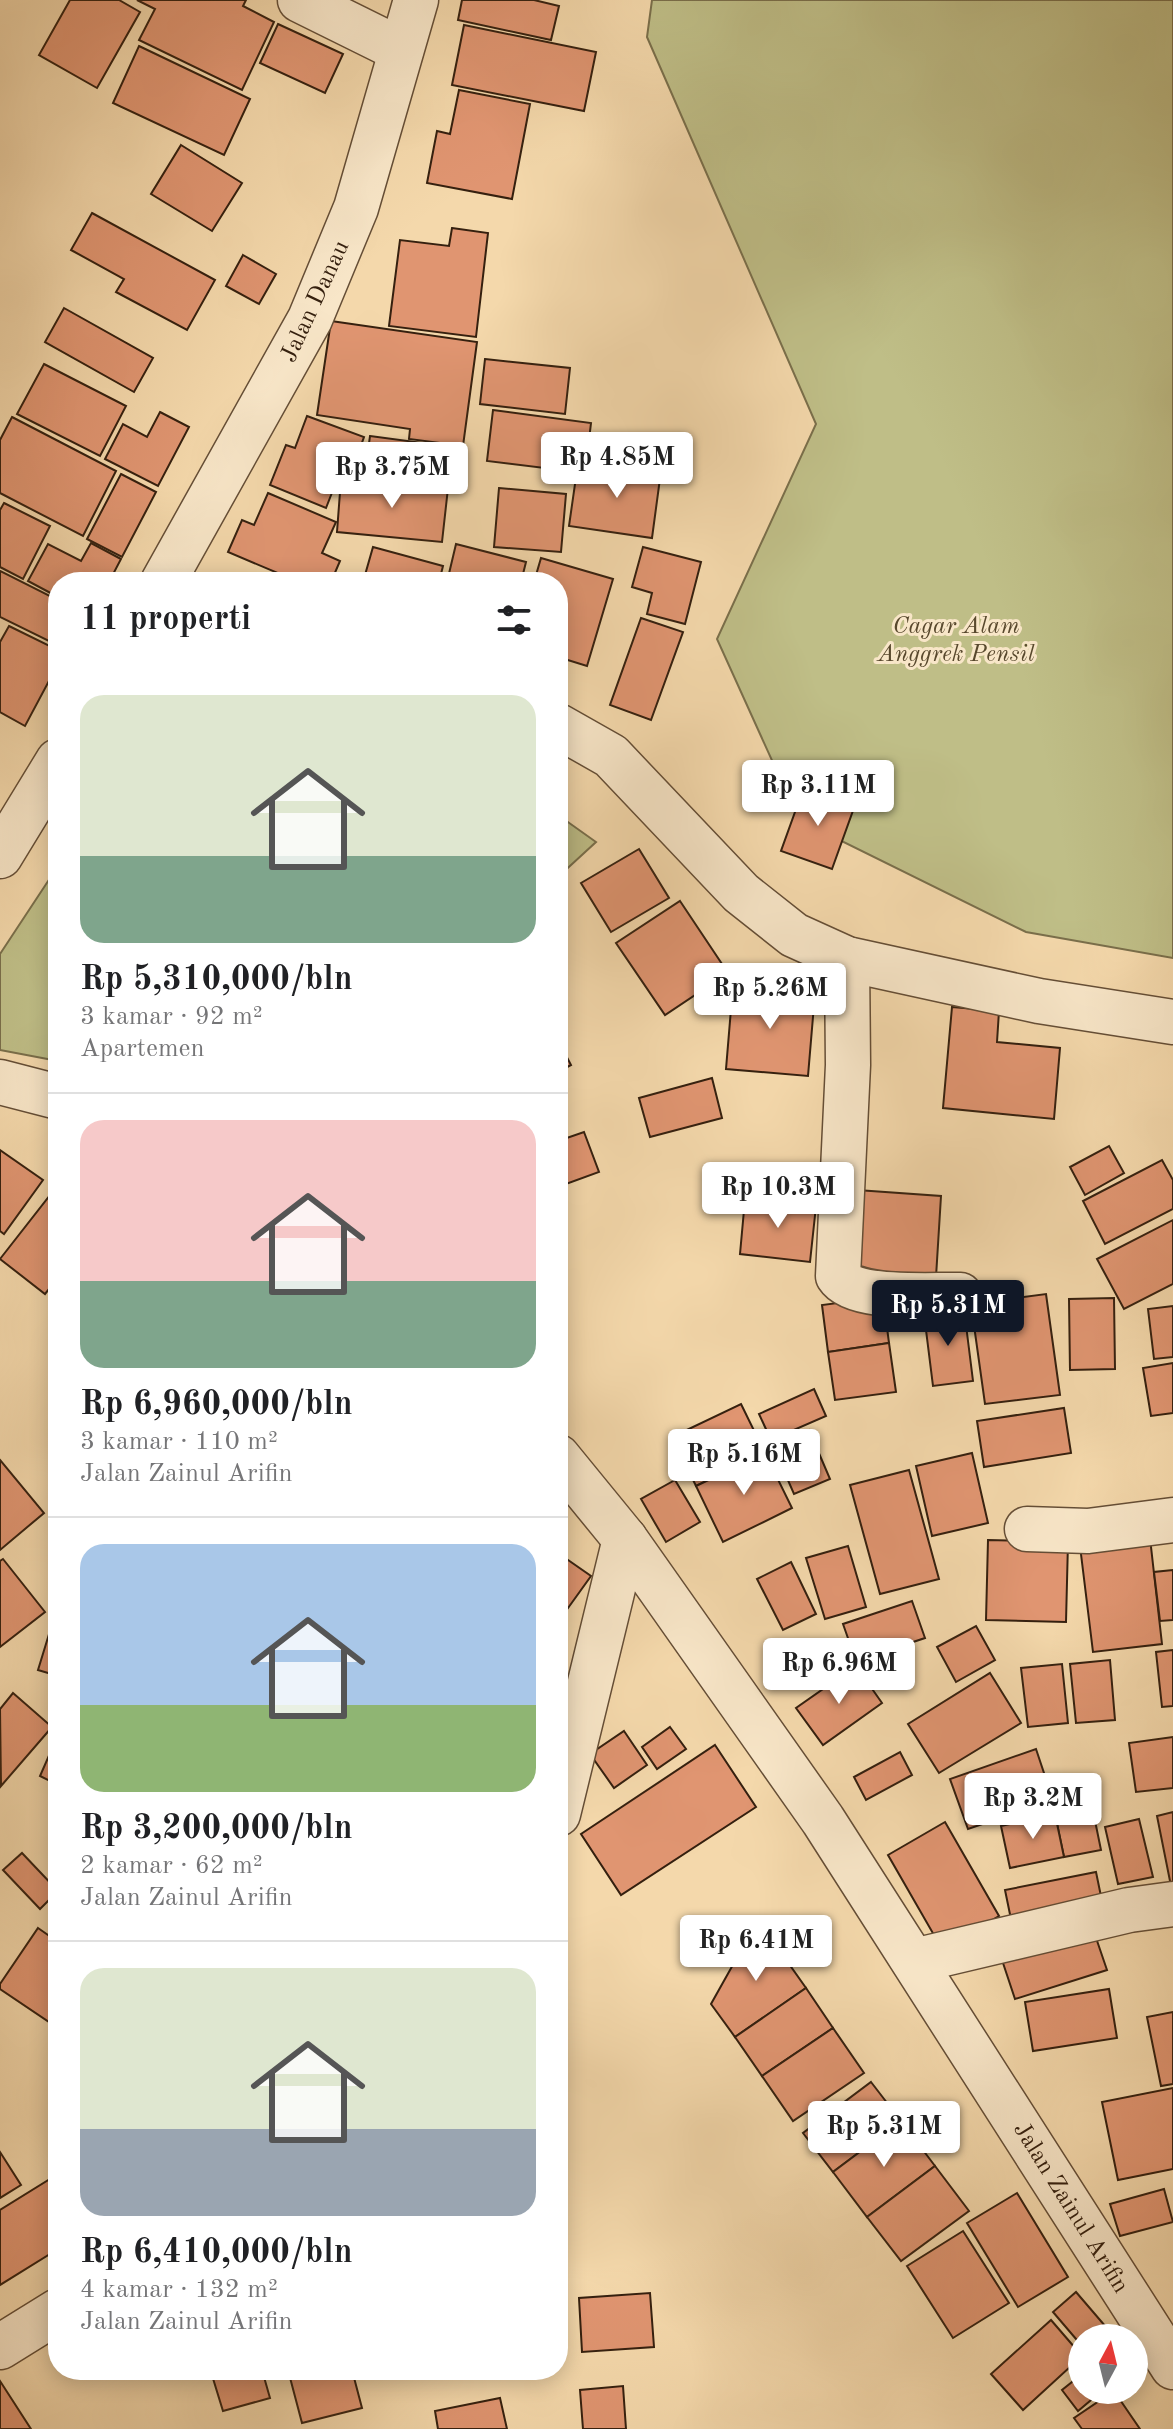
<!DOCTYPE html>
<html lang="id">
<head>
<meta charset="utf-8">
<style>
  :root { --surface:#fff; --page:#f2f2f2; --text:#202124; --muted:#757577; --line:#e0e0e0; --accent:#111827 }
  body { margin:0; font-family:"Old Standard TT",serif; background:var(--page); color:var(--text); height:100vh; display:flex; flex-direction:column; font-size:30px; white-space:nowrap }
  * { box-sizing:border-box; margin:0 }
  p { font-size:26px; color:var(--muted) }
  .icon { flex:none; width:44px; height:44px; fill:none; stroke:currentColor; stroke-width:2; stroke-linecap:round; stroke-linejoin:round }
  .map { position:relative; flex:1; overflow:hidden }
  .panel { position:absolute; left:48px; top:572px; width:520px; height:1808px; display:flex; flex-direction:column; background:var(--surface); border-radius:32px; box-shadow:0 4px 20px #0003 }
  .panel>* { flex:none }
  .needle { width:52px; rotate:7deg }
  .fabs { position:absolute; left:1068px; top:2324px; display:grid; gap:16px }
  .fabs a { display:grid; place-items:center; width:80px; height:80px; border-radius:50%; background:var(--surface); box-shadow:0 4px 20px #0003; font-size:40px }
  .price { position:absolute; translate:-50% -68px; padding:0 18px; border-radius:8px; background:#fff; color:#222; font-size:26px; line-height:52px; filter:drop-shadow(0 2px 4px #0008) }
  .price::after { content:''; position:absolute; left:50%; top:48px; width:24px; height:18px; margin-left:-12px; background:inherit; clip-path:polygon(0 0,100% 0,50% 100%) }
  .price.current { background:var(--accent); color:#fff }
  ul { padding:0; list-style:none }
  li { display:grid; align-content:center; gap:16px; height:424px; padding:0 32px }
  li+li { border-top:2px solid var(--line) }
  li span { display:grid; place-items:center; height:248px; border-radius:24px; color:#555 }
  li>.icon { margin-inline-start:auto }
  span .icon { width:144px; height:144px; fill:#fffc; stroke-width:1 }
  li b { font-size:34px }
  h2 { display:flex; justify-content:space-between; align-items:center; height:96px; padding:0 32px; font-size:34px }
  .map>svg:first-child { display:block }
  .green { fill:#bfbe87; stroke:#7a6f4b; stroke-width:2 }
  .building { fill:#e09571; stroke:#35200f; stroke-width:2 }
  .lines { fill:none; stroke-linecap:round; stroke-linejoin:round }
  .minor-casing { stroke:#654e36; stroke-width:47 }
  .minor { stroke:#f8e6c8; stroke-width:44 }
  .labels { text-anchor:middle; stroke-width:6; stroke-linejoin:round; paint-order:stroke }
  .street-label { font-size:24px; fill:#35200f; stroke:#f8e6c8 }
  .park-label { font-size:24px; font-style:italic; fill:#58482d; stroke:#f8e6c8 }
</style>
</head>
<body>
<div class="map">
<svg width="1173" height="2429" viewBox="0 0 1173 2429">
  <rect width="100%" height="100%" fill="#f4d8ab"/>
  <filter id="stains"><feTurbulence type="fractalNoise" baseFrequency=".0025" numOctaves="4"/><feColorMatrix values="0 0 0 0 .2 0 0 0 0 .09 0 0 0 0 .02 0 0 0 .5 -.17"/></filter>
  <radialGradient id="worn" r=".72"><stop offset=".6" stop-color="#630" stop-opacity="0"/><stop offset="1" stop-color="#630" stop-opacity=".3"/></radialGradient>
  <g class="green">
    <path d="M652 0H1173V958L1026 932 799 820 717 639 816 424 647 37Z"/>
    <path d="M558 815 596 842 558 877Z"/>
    <path d="M58 866V1061L0 1050V954Z"/>
  </g>
  <g class="building">
    <path d="M70 0H119L140 12 97 88 39 55Z"/>
    <path d="M137 0H246L243 6 274 22 242 90 139 40 155 9Z"/>
    <path d="M462 0H534L559 6 551 40 458 20Z"/>
    <path d="M278 24 343 54 325 93 260 63Z"/>
    <path d="M464 25 596 52 584 111 452 85Z"/>
    <path d="M139 46 250 99 224 155 113 103Z"/>
    <path d="M459 90 530 104 512 199 427 183 437 131 450 134Z"/>
    <path d="M181 145 242 183 212 231 151 194Z"/>
    <path d="M92 213 215 280 187 330 116 292 124 279 71 250Z"/>
    <path d="M452 228 488 233 476 337 389 326 400 240 449 246Z"/>
    <path d="M243 255 276 274 259 304 226 286Z"/>
    <path d="M64 308 153 358 134 392 45 342Z"/>
    <path d="M331 321 477 342 463 446 409 439 410 429 317 415Z"/>
    <path d="M485 359 570 368 565 414 480 404Z"/>
    <path d="M44 364 126 406 100 456 17 414Z"/>
    <path d="M493 410 591 423 585 473 487 461Z"/>
    <path d="M160 412 189 427 158 486 105 459 123 424 147 437Z"/>
    <path d="M307 416 364 437 352 470 342 467 326 508 270 485 286 445 295 448Z"/>
    <path d="M12 417 116 471 83 536 0 493V440Z"/>
    <path d="M370 436 423 443 419 479 365 472Z"/>
    <path d="M594 462 661 471 652 538 569 526 576 477 592 479Z"/>
    <path d="M121 474 156 492 122 557 87 539Z"/>
    <path d="M341 479 448 488 442 542 337 532Z"/>
    <path d="M499 488 566 494 561 552 494 547Z"/>
    <path d="M268 493 336 522 322 553 340 561 331 582H299L228 552 242 520 254 525Z"/>
    <path d="M4 503 50 526 23 579 0 567V510Z"/>
    <path d="M91 543 121 559 109 582H58V597L28 581 48 544 81 561Z"/>
    <path d="M456 544 526 562 521 582H447Z"/>
    <path d="M373 547 443 566 439 582H363Z"/>
    <path d="M643 547 701 562 685 624 647 614 652 593 632 587Z"/>
    <path d="M541 558 613 579 587 666 558 657V582H534Z"/>
    <path d="M0 571 58 600 57 645 0 617Z"/>
    <path d="M641 618 683 632 651 720 610 705Z"/>
    <path d="M9 626 58 650V664L25 726 0 712V642Z"/>
    <path d="M804 787 855 805 832 869 781 851Z"/>
    <path d="M639 849 669 898 611 932 581 883Z"/>
    <path d="M680 901 728 973 665 1015 616 943Z"/>
    <path d="M733 985 815 993 808 1076 726 1069Z"/>
    <path d="M952 1007 999 1011 997 1042 1060 1048 1054 1119 943 1108Z"/>
    <path d="M558 1040 571 1065 558 1072Z"/>
    <path d="M712 1078 722 1118 650 1137 639 1098Z"/>
    <path d="M584 1132 599 1172 566 1184 558 1163V1141Z"/>
    <path d="M1109 1146 1124 1173 1085 1195 1070 1167Z"/>
    <path d="M0 1150 43 1180 4 1234 0 1231Z"/>
    <path d="M1162 1160 1173 1180V1209L1105 1244 1083 1201Z"/>
    <path d="M58 1185V1278L45 1294 0 1259Z"/>
    <path d="M857 1190 941 1196 936 1277 851 1271Z"/>
    <path d="M745 1199 816 1206 810 1262 740 1254Z"/>
    <path d="M1173 1220V1284L1124 1309 1097 1259Z"/>
    <path d="M1046 1294 1060 1395 985 1404 971 1304Z"/>
    <path d="M883 1297 889 1343 828 1352 822 1305Z"/>
    <path d="M1114 1298 1115 1369 1070 1370 1069 1299Z"/>
    <path d="M1173 1306V1357L1154 1359 1148 1309Z"/>
    <path d="M964 1309 973 1381 933 1386 924 1314Z"/>
    <path d="M889 1343 896 1392 835 1400 828 1352Z"/>
    <path d="M1173 1363V1413L1151 1416 1143 1368Z"/>
    <path d="M814 1389 826 1416 771 1440 759 1414Z"/>
    <path d="M741 1404 765 1453 696 1486 672 1437Z"/>
    <path d="M1064 1408 1071 1453 984 1467 977 1421Z"/>
    <path d="M809 1430 830 1479 794 1494 773 1446Z"/>
    <path d="M765 1453 792 1508 723 1542 696 1486Z"/>
    <path d="M972 1453 988 1523 932 1536 916 1466Z"/>
    <path d="M0 1460 44 1513 0 1550Z"/>
    <path d="M909 1470 939 1579 880 1594 850 1485Z"/>
    <path d="M675 1480 700 1522 666 1542 641 1499Z"/>
    <path d="M1150 1538 1162 1644 1093 1652 1080 1546Z"/>
    <path d="M988 1540 1068 1542 1066 1622 986 1620Z"/>
    <path d="M848 1546 866 1607 825 1619 806 1558Z"/>
    <path d="M558 1553 591 1576 558 1622Z"/>
    <path d="M3 1559 45 1612 0 1647V1561Z"/>
    <path d="M791 1562 816 1614 783 1630 757 1579Z"/>
    <path d="M1173 1570V1620L1160 1621 1154 1572Z"/>
    <path d="M912 1601 925 1638 856 1661 843 1624Z"/>
    <path d="M53 1621 58 1623V1676L38 1670Z"/>
    <path d="M976 1626 995 1660 956 1682 937 1647Z"/>
    <path d="M1173 1650V1706L1162 1707 1156 1652Z"/>
    <path d="M1110 1660 1115 1720 1076 1723 1070 1664Z"/>
    <path d="M1062 1664 1068 1723 1028 1727 1021 1668Z"/>
    <path d="M856 1666 882 1703 823 1745 796 1708Z"/>
    <path d="M990 1673 1021 1723 939 1773 908 1724Z"/>
    <path d="M13 1693 52 1727 1 1786 0 1709Z"/>
    <path d="M670 1727 686 1749 657 1769 642 1747Z"/>
    <path d="M624 1731 647 1765 614 1788 590 1754Z"/>
    <path d="M58 1735V1785L40 1776Z"/>
    <path d="M1173 1737V1788L1136 1792 1129 1743Z"/>
    <path d="M715 1745 756 1807 621 1895 581 1834Z"/>
    <path d="M1036 1749 1053 1800 968 1829 950 1779Z"/>
    <path d="M900 1752 912 1775 866 1800 854 1777Z"/>
    <path d="M1092 1806 1101 1850 1064 1857 1055 1814Z"/>
    <path d="M1173 1812V1891H1172L1157 1816Z"/>
    <path d="M1055 1814 1064 1857 1010 1868 1001 1826Z"/>
    <path d="M1139 1819 1153 1877 1118 1884 1105 1827Z"/>
    <path d="M945 1822 999 1916 942 1949 888 1855Z"/>
    <path d="M22 1853 58 1891 40 1909 3 1870Z"/>
    <path d="M1096 1872 1103 1906 1012 1924 1005 1890Z"/>
    <path d="M758 1920 806 1988 735 2037 711 2004Z"/>
    <path d="M38 1928 58 1942V2028L0 1989V1984Z"/>
    <path d="M1093 1929 1107 1970 1015 1999 1001 1957Z"/>
    <path d="M806 1988 833 2028 762 2076 735 2037Z"/>
    <path d="M1109 1989 1117 2038 1033 2051 1025 2002Z"/>
    <path d="M1173 2012V2084L1161 2086 1147 2017Z"/>
    <path d="M833 2028 864 2073 793 2121 762 2076Z"/>
    <path d="M871 2082 901 2121 833 2172 803 2133Z"/>
    <path d="M1173 2088V2169L1118 2180 1102 2102Z"/>
    <path d="M901 2121 935 2166 867 2217 833 2172Z"/>
    <path d="M0 2152 21 2185 0 2198Z"/>
    <path d="M935 2166 969 2211 901 2261 867 2217Z"/>
    <path d="M58 2174V2249L0 2285V2210Z"/>
    <path d="M1164 2189 1173 2222 1120 2236 1110 2204Z"/>
    <path d="M1017 2193 1068 2277 1018 2307 967 2223Z"/>
    <path d="M963 2231 1009 2303 953 2338 907 2266Z"/>
    <path d="M1076 2292 1112 2334 1108 2338H1082V2346L1053 2312Z"/>
    <path d="M650 2293 654 2347 582 2352 579 2298Z"/>
    <path d="M1051 2320 1082 2356 1023 2410 991 2374Z"/>
    <path d="M262 2370 270 2398 223 2411 211 2372Z"/>
    <path d="M288 2370H352L362 2408 302 2423Z"/>
    <path d="M1082 2374V2390H1103L1078 2411 1062 2390Z"/>
    <path d="M0 2381 31 2429H0Z"/>
    <path d="M623 2386 626 2429H583L580 2390Z"/>
    <path d="M1114 2391 1140 2429H1082L1074 2418Z"/>
    <path d="M500 2398 507 2429H438L435 2411Z"/>
  </g>
  <g class="lines">
    <defs>
      <g id="minor">
        <path d="M300 0 401 50"/>
        <path d="M163 582 310 319 356 208 416 0"/>
        <path d="M558 726 611 756 741 893 794 935 847 959 1039 1001 1173 1022"/>
        <path d="M0 856 58 761"/>
        <path d="M847 959 848 1065 838 1276C854 1301 932 1294 960 1295"/>
        <path d="M0 1082 58 1097"/>
        <path d="M558 1457 625 1539 823 1820 1173 2367"/>
        <path d="M1027 1529 1088 1531 1173 1520"/>
        <path d="M558 1814 625 1539"/>
        <path d="M914 1961 1129 1910 1173 1904"/>
        <path d="M0 2347 58 2311"/>
      </g>
    </defs>
    <use href="#minor" class="minor-casing"/>
    <use href="#minor" class="minor"/>
  </g>
  <g class="labels">
    <g class="street-label">
      <text transform="translate(314 301) rotate(-65)" y="8">Jalan Danau</text>
      <text transform="translate(1072 2207) rotate(58)" y="8">Jalan Zainul Arifin</text>
    </g>
    <g class="park-label">
      <text x="956" y="633">Cagar Alam<tspan x="956" dy="28">Anggrek Pensil</tspan></text>
    </g>
  </g>
  <rect width="100%" height="100%" filter="url(#stains)"/>
  <rect width="100%" height="100%" fill="url(#worn)"/>
</svg>
<div class="fabs">
<a><svg class="needle" viewBox="-14 -14 28 28"><path d="M0-13l5 13h-10z" fill="#e53935"/><path d="M0 13l5-13h-10z" fill="#757577"/></svg></a>
</div>
<b class="price" style="left:617px;top:500px">Rp 4.85M</b>
<b class="price" style="left:392px;top:510px">Rp 3.75M</b>
<b class="price" style="left:818px;top:828px">Rp 3.11M</b>
<b class="price" style="left:770px;top:1031px">Rp 5.26M</b>
<b class="price" style="left:778px;top:1230px">Rp 10.3M</b>
<b class="price current" style="left:948px;top:1348px">Rp 5.31M</b>
<b class="price" style="left:744px;top:1497px">Rp 5.16M</b>
<b class="price" style="left:839px;top:1706px">Rp 6.96M</b>
<b class="price" style="left:1033px;top:1841px">Rp 3.2M</b>
<b class="price" style="left:756px;top:1983px">Rp 6.41M</b>
<b class="price" style="left:884px;top:2169px">Rp 5.31M</b>
<section class="panel">
<h2>11 properti<svg class="icon" aria-label="filters" viewBox="0 0 24 24"><path d="M4 7h16M4 17h16"/><circle cx="9" cy="7" r="2"/><circle cx="15" cy="17" r="2"/></svg></h2>
<ul>
<li><span style="background:linear-gradient(#dfe7d0 65%,#7fa58c 0)"><svg class="icon" aria-label="home" viewBox="0 0 24 24"><path d="M3 11l9-7 9 7M6 9v11h12V9"/></svg></span><div><b>Rp 5,310,000/bln</b><p>3 kamar · 92 m²</p><p>Apartemen</p></div></li>
<li><span style="background:linear-gradient(#f6c9c9 65%,#7fa58c 0)"><svg class="icon" aria-label="home" viewBox="0 0 24 24"><path d="M3 11l9-7 9 7M6 9v11h12V9"/></svg></span><div><b>Rp 6,960,000/bln</b><p>3 kamar · 110 m²</p><p>Jalan Zainul Arifin</p></div></li>
<li><span style="background:linear-gradient(#a9c7e8 65%,#8fb573 0)"><svg class="icon" aria-label="home" viewBox="0 0 24 24"><path d="M3 11l9-7 9 7M6 9v11h12V9"/></svg></span><div><b>Rp 3,200,000/bln</b><p>2 kamar · 62 m²</p><p>Jalan Zainul Arifin</p></div></li>
<li><span style="background:linear-gradient(#dfe7d0 65%,#9aa5b1 0)"><svg class="icon" aria-label="home" viewBox="0 0 24 24"><path d="M3 11l9-7 9 7M6 9v11h12V9"/></svg></span><div><b>Rp 6,410,000/bln</b><p>4 kamar · 132 m²</p><p>Jalan Zainul Arifin</p></div></li>
</ul>
</section>
</div>
</body>
</html>
